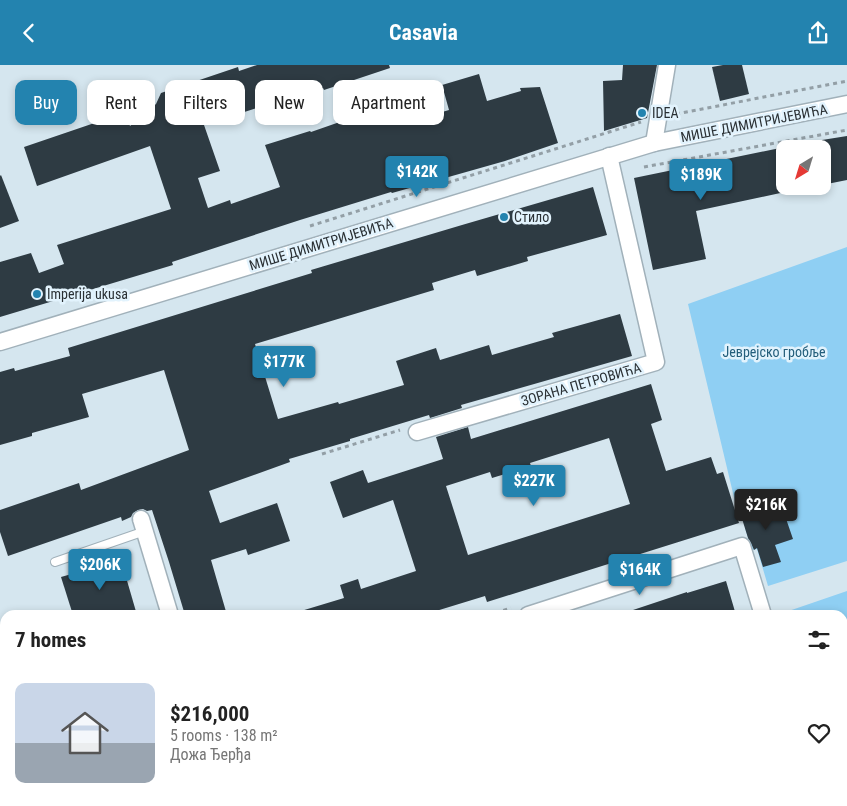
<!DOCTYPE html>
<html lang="en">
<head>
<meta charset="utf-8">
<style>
  :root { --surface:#fff; --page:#f6f6f6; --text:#222; --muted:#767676; --line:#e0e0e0; --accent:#2383af }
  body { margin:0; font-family:"Roboto Condensed",sans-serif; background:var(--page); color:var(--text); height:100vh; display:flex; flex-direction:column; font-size:19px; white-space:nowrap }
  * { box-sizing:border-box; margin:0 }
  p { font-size:16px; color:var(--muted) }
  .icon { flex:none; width:28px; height:28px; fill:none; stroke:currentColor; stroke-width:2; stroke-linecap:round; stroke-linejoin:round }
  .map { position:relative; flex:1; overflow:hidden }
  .details { position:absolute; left:0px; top:545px; width:848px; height:196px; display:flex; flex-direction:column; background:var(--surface); border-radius:15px 15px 0 0; box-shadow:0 2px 8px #0003 }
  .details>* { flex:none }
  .hud { position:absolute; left:15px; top:15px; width:500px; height:45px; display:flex; gap:10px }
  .needle { width:32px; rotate:218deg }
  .buttons { position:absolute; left:776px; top:75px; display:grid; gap:10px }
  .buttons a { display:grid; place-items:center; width:55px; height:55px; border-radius:10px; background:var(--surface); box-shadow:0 2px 8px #0003; font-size:25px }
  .price { position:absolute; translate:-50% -42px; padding:0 11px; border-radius:5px; background:var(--accent); color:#fff; font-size:16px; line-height:32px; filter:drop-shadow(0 1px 2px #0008) }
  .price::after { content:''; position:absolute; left:50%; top:30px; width:15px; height:11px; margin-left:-8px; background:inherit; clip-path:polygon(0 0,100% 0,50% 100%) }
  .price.on { background:#222; color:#fff }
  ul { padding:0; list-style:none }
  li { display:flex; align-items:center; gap:15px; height:125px; padding:0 15px }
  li+li { border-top:1px solid var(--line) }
  li span { display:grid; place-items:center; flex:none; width:140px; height:100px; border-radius:10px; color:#555 }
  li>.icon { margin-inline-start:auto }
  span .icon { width:60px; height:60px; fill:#fffc; stroke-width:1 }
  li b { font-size:21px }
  h2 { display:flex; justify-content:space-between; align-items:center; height:60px; padding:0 15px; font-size:21px }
  .chip { padding:0 18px; border-radius:10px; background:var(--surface); box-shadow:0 2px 8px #0003; font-size:18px; line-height:45px }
  .chip.on { background:var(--accent); color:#fff }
  header { display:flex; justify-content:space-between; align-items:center; height:65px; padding:0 15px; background:var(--accent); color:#fff; font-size:22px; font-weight:700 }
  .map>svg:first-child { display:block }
  .green { fill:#8fcff3 }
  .building { fill:#2e3b43; fill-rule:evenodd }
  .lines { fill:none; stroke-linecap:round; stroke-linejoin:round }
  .service-casing { stroke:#a1b1ba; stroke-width:10 }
  .minor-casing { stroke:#a1b1ba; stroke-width:19 }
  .path { stroke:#939fa6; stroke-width:3; stroke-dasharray:4 4; stroke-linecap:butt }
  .service { stroke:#fff; stroke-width:8 }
  .minor { stroke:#fff; stroke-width:16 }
  .poi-dot { fill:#2383af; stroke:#e2f3fd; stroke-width:2 }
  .labels { text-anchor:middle; stroke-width:5; stroke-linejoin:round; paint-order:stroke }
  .poi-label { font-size:14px; fill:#2a3034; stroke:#e2f3fd; text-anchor:start }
  .street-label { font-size:14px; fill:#2a3034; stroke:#e2f3fd }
  .park-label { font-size:14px; fill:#235e7b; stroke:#e2f3fd }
</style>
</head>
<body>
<header><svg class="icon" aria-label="back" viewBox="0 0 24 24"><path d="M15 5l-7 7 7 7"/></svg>Casavia<svg class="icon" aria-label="share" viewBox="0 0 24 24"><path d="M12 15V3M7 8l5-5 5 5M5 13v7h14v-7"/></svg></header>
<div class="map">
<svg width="847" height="741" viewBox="0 0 847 741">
  <rect width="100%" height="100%" fill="#d5e6ef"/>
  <g class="green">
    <path d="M847 182V496L768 521 757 484 752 485 745 463 750 461 743 443 737 445 688 239Z"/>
    <path d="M847 526V741H846L842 736V550H777Z"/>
    <path d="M650 736H835L839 741H643Z"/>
  </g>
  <g class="building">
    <path d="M257 0H389L390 3 324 25 323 23 264 42 263 41 204 60 220 106 198 113 208 143 230 135 231 139 280 122 265 80 310 66 311 67 354 52 355 55 394 42 401 59 449 45 442 20 479 9 487 36 521 26 520 23 540 22 558 78 505 96 392 128 391 127 300 155 172 197 173 200 0 252V197L31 188 39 208 64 199 57 180 171 144 150 81 37 121 24 82 115 51 116 53 126 49 130 61 156 39 161 28 238 2 239 6Z"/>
    <path d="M623 0H657L647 53 604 66 603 16 622 15Z"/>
    <path d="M723 0H742L749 29 720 36 712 2Z"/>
    <path d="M847 71V115L822 120V75Z"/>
    <path d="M785 82V127L696 146 706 194 653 205 634 113Z"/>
    <path d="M1 110 19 156 0 163V111Z"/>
    <path d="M593 122 607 170 527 192 528 196 477 211 475 205 432 218 434 225 255 279 278 354 338 337 339 339 404 320 396 296 436 283 440 295 489 280 492 290 554 272 552 268 620 249 632 291 461 340 462 343 430 353 429 350 350 374V376L289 394 290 397 209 426 220 458 277 438 290 476 248 490 246 484 211 495 227 550H185L169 497 152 445 147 446 143 444 138 445 133 448 131 452 122 456 121 452 8 491 0 467V445L79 418 81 425 189 385 164 305 82 329 89 352 32 368V371L0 380V307L14 303 15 306 70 291 68 283 312 208 311 205 462 160Z"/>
    <path d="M651 319 662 355 651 359 666 406 711 392 717 409 723 407 739 458 487 537 485 531 423 550H302L301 546 344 533 340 520 358 514 361 524 416 506 393 435 343 453 330 417 363 405 368 418 443 394 436 372 468 362 471 374ZM609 373 630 439 468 490 446 421 490 407 492 413 531 401 530 398Z"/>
    <path d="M763 436 767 450 783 445 793 474 775 480 781 497 763 502 757 483 754 485 751 478 748 473 739 444Z"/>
    <path d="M121 495 137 550H73L61 512Z"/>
    <path d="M726 516 736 550H627V547L687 527V528Z"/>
  </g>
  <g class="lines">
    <defs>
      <path id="service" d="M55 497 145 466"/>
      <g id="minor">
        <path d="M654 78 667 0"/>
        <path d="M0 277 654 78 847 39"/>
        <path d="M417 367 656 297 609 91"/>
        <path d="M141 454 170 550"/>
        <path d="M528 550 742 481 763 550"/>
        <path d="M0 714 5 713"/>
        <path d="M312 736 313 741"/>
        <path d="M429 741 445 736"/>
      </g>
    </defs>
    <use href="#service" class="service-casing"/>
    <use href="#minor" class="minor-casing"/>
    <g class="path">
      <path d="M676 49 847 16"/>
      <path d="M644 102 847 65"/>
      <path d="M310 161 641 57"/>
      <path d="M322 389 400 365"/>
      <path d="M488 550 511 543"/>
      <path d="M842 653 847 650"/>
      <path d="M0 688 5 686"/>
      <path d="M835 736 839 741"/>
      <path d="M782 741 789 736"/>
    </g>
    <use href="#service" class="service"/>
    <use href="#minor" class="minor"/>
  </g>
  <g class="poi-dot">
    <circle cx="642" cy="48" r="5"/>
    <circle cx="504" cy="152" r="5"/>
    <circle cx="37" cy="229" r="5"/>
  </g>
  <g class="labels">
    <g class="poi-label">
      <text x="652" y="53">IDEA</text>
      <text x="514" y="157">Стило</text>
      <text x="47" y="234">Imperija ukusa</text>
    </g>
    <g class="street-label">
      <text transform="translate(754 58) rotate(-11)" y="5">МИШЕ ДИМИТРИЈЕВИЋА</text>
      <text transform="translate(321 179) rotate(-17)" y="5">МИШЕ ДИМИТРИЈЕВИЋА</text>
      <text transform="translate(581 319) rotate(-16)" y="5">ЗОРАНА ПЕТРОВИЋА</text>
    </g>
    <g class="park-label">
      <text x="774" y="292">Јеврејско гробље</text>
    </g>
  </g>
</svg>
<div class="buttons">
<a><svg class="needle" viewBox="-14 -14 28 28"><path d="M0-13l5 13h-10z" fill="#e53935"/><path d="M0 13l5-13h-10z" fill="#767676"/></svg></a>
</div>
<b class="price" style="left:417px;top:133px">$142K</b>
<b class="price" style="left:701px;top:136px">$189K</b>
<b class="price" style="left:284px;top:323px">$177K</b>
<b class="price" style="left:534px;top:442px">$227K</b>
<b class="price on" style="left:766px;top:466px">$216K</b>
<b class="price" style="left:100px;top:526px">$206K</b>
<b class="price" style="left:640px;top:531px">$164K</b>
<div class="hud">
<a class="chip on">Buy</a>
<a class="chip">Rent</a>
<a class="chip">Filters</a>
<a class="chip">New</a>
<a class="chip">Apartment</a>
</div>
<section class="details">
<h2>7 homes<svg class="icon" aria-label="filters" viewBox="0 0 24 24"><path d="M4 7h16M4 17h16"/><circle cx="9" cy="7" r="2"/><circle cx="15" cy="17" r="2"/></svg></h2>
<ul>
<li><span style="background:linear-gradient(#c9d6e8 60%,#9aa5b1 0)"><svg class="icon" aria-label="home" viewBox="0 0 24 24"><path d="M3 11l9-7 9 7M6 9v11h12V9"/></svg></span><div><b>$216,000</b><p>5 rooms · 138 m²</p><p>Дожа Ђерђа</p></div><svg class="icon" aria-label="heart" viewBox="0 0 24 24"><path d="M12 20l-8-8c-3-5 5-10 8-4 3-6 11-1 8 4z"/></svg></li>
</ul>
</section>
</div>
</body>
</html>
